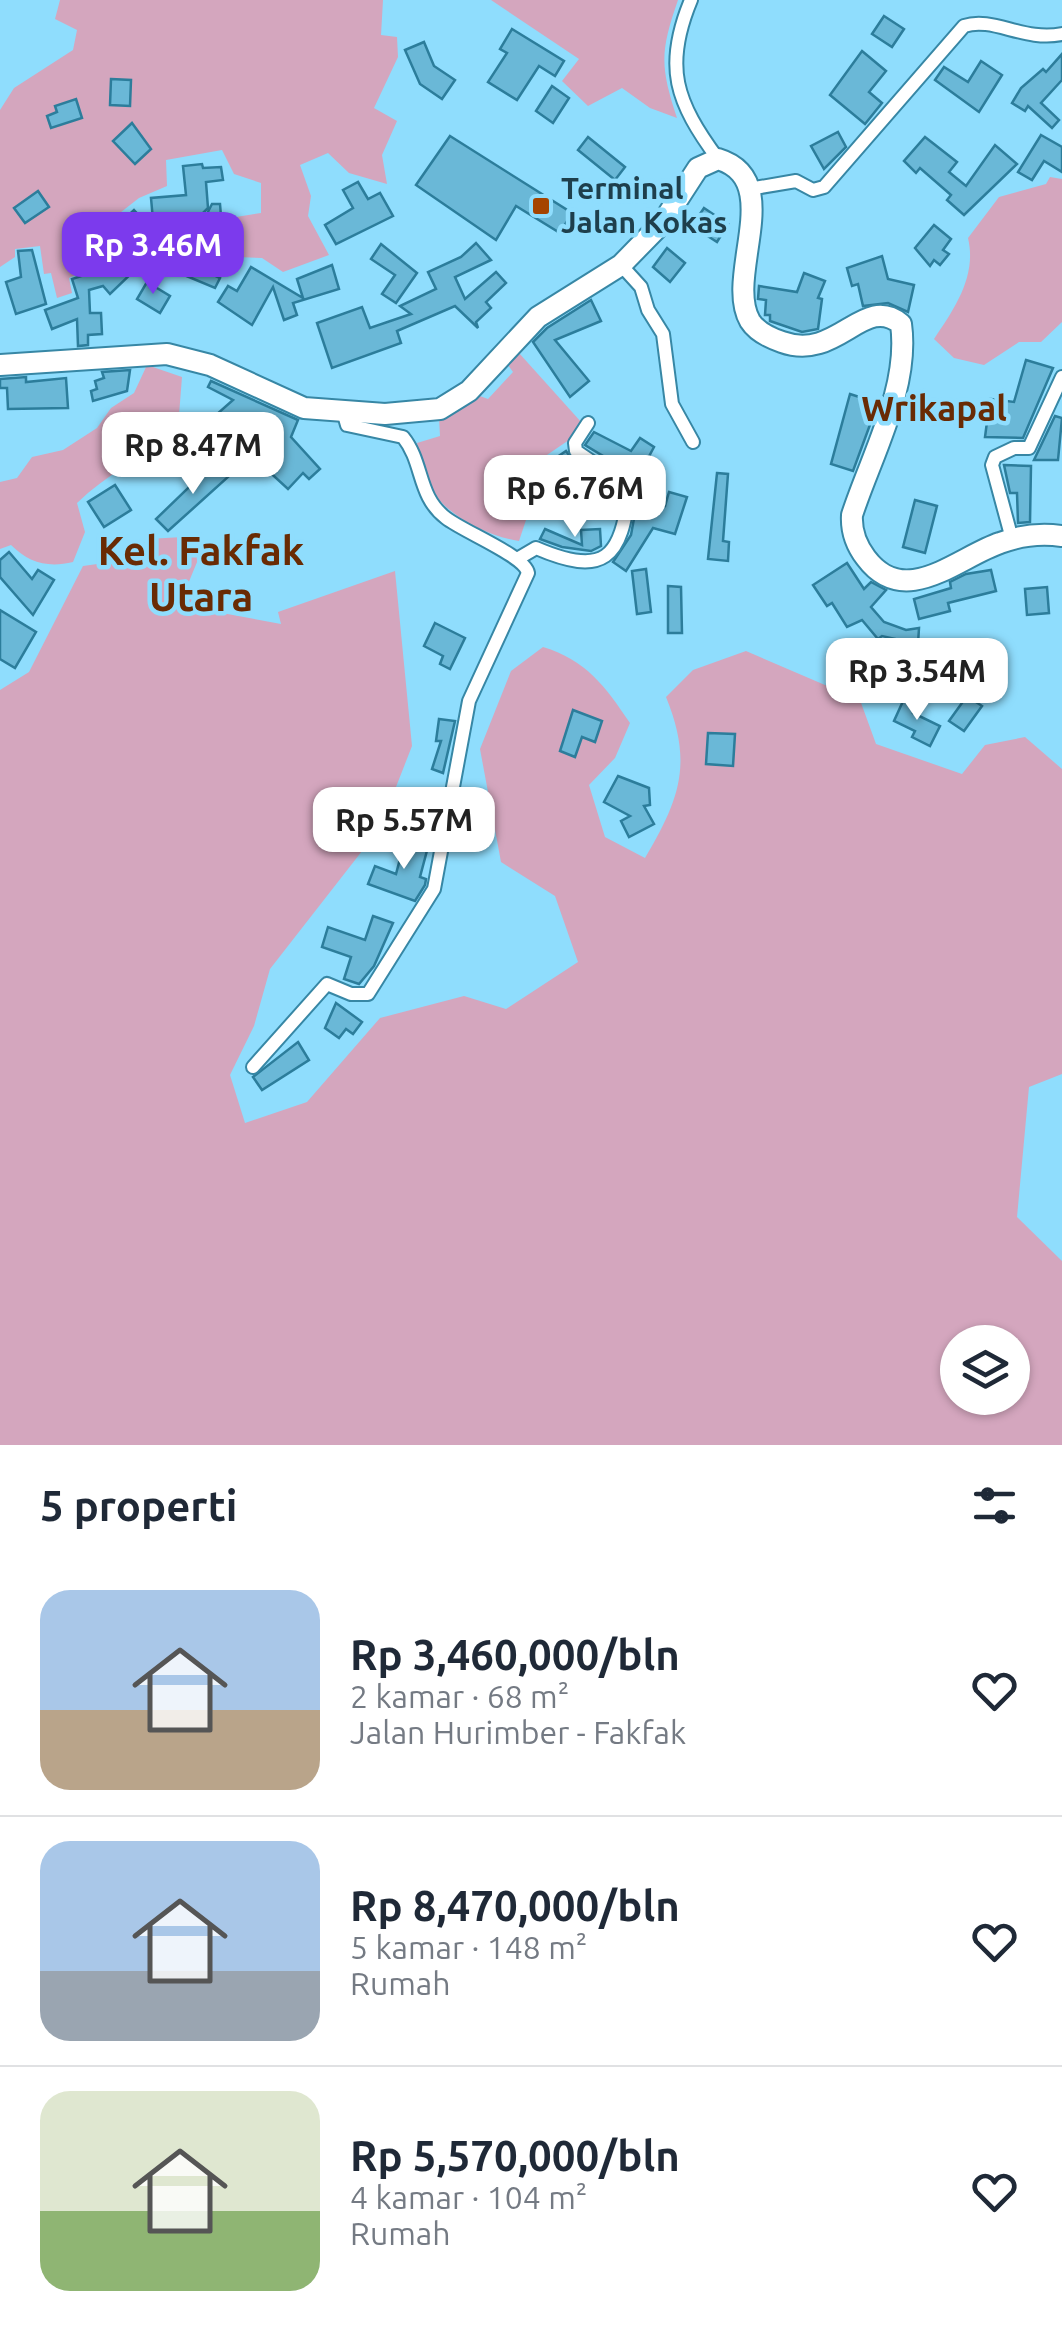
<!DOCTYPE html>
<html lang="id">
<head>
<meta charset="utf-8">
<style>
  :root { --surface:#fff; --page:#f2f2f3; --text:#1f2937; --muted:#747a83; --line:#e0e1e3; --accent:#7c3aed }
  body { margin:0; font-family:Ubuntu,sans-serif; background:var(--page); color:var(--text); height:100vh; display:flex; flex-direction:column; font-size:38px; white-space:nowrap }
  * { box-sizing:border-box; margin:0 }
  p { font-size:32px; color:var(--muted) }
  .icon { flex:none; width:55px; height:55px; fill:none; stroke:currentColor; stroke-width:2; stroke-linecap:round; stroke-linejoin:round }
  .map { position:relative; height:1445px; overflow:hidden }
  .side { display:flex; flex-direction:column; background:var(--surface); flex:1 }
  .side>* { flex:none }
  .tools { position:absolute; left:940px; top:1325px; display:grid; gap:20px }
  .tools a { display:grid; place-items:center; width:90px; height:90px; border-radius:50%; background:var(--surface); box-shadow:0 2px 8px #0004; font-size:50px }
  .price { position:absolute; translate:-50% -85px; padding:0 22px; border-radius:20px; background:#fff; color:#222; font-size:32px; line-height:65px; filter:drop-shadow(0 2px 5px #0008) }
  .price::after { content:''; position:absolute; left:50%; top:60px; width:30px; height:22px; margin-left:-15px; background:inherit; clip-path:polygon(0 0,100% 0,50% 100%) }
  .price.current { background:var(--accent); color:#fff }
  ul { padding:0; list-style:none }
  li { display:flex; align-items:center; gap:30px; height:250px; padding:0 40px }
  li+li { border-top:2px solid var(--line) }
  li span { display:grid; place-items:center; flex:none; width:280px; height:200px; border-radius:30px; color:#555 }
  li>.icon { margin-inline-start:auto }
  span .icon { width:120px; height:120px; fill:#fffc; stroke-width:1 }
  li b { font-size:42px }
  h2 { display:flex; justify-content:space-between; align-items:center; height:120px; padding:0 40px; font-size:42px }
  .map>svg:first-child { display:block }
  .green { fill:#d4a6be; fill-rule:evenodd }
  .building { fill:#6ab8d7; stroke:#2c7d9b; stroke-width:2.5 }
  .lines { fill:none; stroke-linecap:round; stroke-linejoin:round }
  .street-casing { stroke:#3787a5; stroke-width:16 }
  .primary-casing { stroke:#3787a5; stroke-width:24 }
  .street { stroke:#fff; stroke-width:12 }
  .primary { stroke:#fff; stroke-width:20 }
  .poi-dot { fill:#a54400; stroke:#8fddfd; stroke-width:4 }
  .labels { text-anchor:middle; stroke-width:9; stroke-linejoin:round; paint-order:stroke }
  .poi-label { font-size:30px; font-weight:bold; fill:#1e3f4c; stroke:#8fddfd; text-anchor:start }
  .quarter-label { font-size:35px; font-weight:bold; fill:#692b04; stroke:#8fddfd }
  .district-label { font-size:40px; font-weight:bold; fill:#692b04; stroke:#8fddfd }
</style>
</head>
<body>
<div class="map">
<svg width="1062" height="1445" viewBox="0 0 1062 1445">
  <rect width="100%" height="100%" fill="#8fddfd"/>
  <g class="green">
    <path d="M60 0H383L381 35 397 37 398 57 374 108 397 121 382 155 387 184 349 173 328 153 300 165 311 196 308 216 329 255 283 272 262 258 237 257 236 217 261 213V183L234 174 222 150 166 160 167 186 139 198 116 216C114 243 94 268 69 278L72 293 57 298 51 273 44 274 40 246 15 249V257L0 267V110L14 88 73 50 77 30 55 19Z"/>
    <path d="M491 0H678C660 52 660 66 677 118L650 108 622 88 588 106 562 81 579 59Z"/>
    <path d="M1050 177 1062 179V322L1041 342H1019L984 365 954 358 934 339C955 308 977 276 968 238L999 197 1046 184Z"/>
    <path d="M519 353 582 423 569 440 516 476 529 511 519 541C486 536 442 514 427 482 421 470 420 455 417 443L440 436 439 418 477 395 488 399 513 372 508 365Z"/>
    <path d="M147 365 182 377 178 428C144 456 107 474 77 503L85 532 73 562C48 568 29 563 11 545L0 549V482L17 478 32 457 63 450 97 428 111 408 134 393Z"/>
    <path d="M183 537 202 550 183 596 222 613 281 624 278 612 395 571 412 746 380 828 270 969 254 1026 230 1075 245 1123 307 1102 380 1018 464 996 506 1009 578 962 555 896 501 862 480 749 511 671 543 647C586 660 605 686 630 723L615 758 589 785 605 837 645 858C680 799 693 763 666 697L693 670 746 651 860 700 876 744 962 774 985 745 1025 737 1062 769V1074L1029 1087 1017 1217 1062 1261V1445H0V690L29 672 83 566 126 560 148 539ZM958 1342H1012V1398H958Z"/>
  </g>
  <g class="building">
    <path d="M884 16 904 29 892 47 872 34Z"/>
    <path d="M512 29 564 61 555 76 539 66 517 100 488 82 507 53 500 49Z"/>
    <path d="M424 42 434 66 455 80 442 99 420 84 405 50Z"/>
    <path d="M862 51 886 71 869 92 882 103 865 124 830 95Z"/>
    <path d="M1062 54V80L1041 103 1059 120 1052 128 1028 106 1025 111 1012 103 1021 88 1043 69 1046 72Z"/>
    <path d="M981 61 1002 75 979 112 935 80 944 67 968 82Z"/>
    <path d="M111 79 131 80 130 106 110 105Z"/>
    <path d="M552 86 569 98 553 123 536 111Z"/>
    <path d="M76 99 82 118 51 128 47 116 57 112 55 106Z"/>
    <path d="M132 123 151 149 135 164 113 141Z"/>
    <path d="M838 132 846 147 824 169 811 146Z"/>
    <path d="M1041 135 1062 147V172L1044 161 1032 180 1018 172Z"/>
    <path d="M450 136 572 213 560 233 516 206 496 240 416 185Z"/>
    <path d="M588 137 625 167 615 180 578 150Z"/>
    <path d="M925 137 957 162 949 172 966 186 995 145 1017 164 964 215 947 200 951 195 920 168 916 173 904 161Z"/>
    <path d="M202 164 203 168 221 167 223 180 206 182 208 208 202 214 153 220 151 198 186 195 183 166Z"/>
    <path d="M358 182 368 199 380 193 393 216 336 244 325 225 353 208 343 190Z"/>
    <path d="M38 191 49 207 25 223 14 208Z"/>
    <path d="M212 204H220L222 228 203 270 220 278 215 288 177 272Z"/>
    <path d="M704 208 728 224 717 242 692 226Z"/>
    <path d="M134 210 164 242 110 294 103 286 89 290 90 313H101L102 334 88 335V345L78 346 77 319 52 329 45 310 78 298 72 279 91 273 112 254 107 249 127 231 120 223Z"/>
    <path d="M934 225 951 239 943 250 949 254 940 265 934 260 930 266 915 248Z"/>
    <path d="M476 243 491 260 455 277 465 299 496 272 506 283 486 302 491 308 476 322 478 328 455 306 397 331 401 343 332 368 317 323 362 307 370 328 411 314 400 306 436 289 428 272 461 257Z"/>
    <path d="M381 244 417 273 396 303 382 294 395 275 371 259Z"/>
    <path d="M667 248 685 263 670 282 653 267Z"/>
    <path d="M32 250 46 304 16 314 6 282 21 277 18 251Z"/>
    <path d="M882 256 888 279 914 285 908 312 888 303 863 306 858 284 852 286 847 268Z"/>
    <path d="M332 265 339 289 293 303 297 315 284 320 273 287 252 325 218 302 228 286 237 291 251 267 303 298 297 279Z"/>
    <path d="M804 273 825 281 818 298 822 299 818 329 802 332 770 321V315H765L766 300 758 299 759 286 797 292Z"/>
    <path d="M147 282 170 296 160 313 137 299Z"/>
    <path d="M591 300 601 321 555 340 589 381 570 397 533 342 547 328Z"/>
    <path d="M1026 360 1053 368 1023 438 985 437 990 399 1014 402Z"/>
    <path d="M130 370 127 391 93 401 91 391 97 389 95 381 104 378 102 372Z"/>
    <path d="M26 377V382L66 378 68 408 8 409 7 388H0V379Z"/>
    <path d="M211 381 298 420 291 437 320 469 309 479 303 473 288 489 250 454 265 438 248 423 226 442 208 422 233 400 208 387Z"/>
    <path d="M850 394 878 403 853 471 831 464Z"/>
    <path d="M1055 416 1062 418 1058 460H1034Z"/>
    <path d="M594 432 631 451 640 438 654 447 638 477 585 445Z"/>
    <path d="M566 451 584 476 533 504 524 478 553 468 550 462Z"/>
    <path d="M215 462 228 477 168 531 156 519Z"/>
    <path d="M1004 465 1031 466 1030 522 1018 523 1017 493H1010Z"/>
    <path d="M717 473 728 474 723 541 729 542 728 561 708 559Z"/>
    <path d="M115 485 131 510 104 527 88 502Z"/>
    <path d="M669 492 687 497 675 534 653 528 626 571 613 562 631 535 637 502 665 506Z"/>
    <path d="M915 500 937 506 925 553 903 547Z"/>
    <path d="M545 529 582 545 581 530 600 529 601 546 591 551 562 547 540 539Z"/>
    <path d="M9 552 32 579 38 570 54 580 33 615 0 577V560Z"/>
    <path d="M847 563 864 589 871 582 886 590 871 607 884 622 906 630 919 628 918 644 882 636 878 639 862 620 847 627 832 603 827 606 813 585Z"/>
    <path d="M646 569 651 612 637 614 632 571Z"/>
    <path d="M991 570 996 591 948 603 950 611 919 619 914 599 951 588 950 582 966 574Z"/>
    <path d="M668 586 681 587 682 633H668Z"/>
    <path d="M1047 587 1049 613 1027 615 1025 589Z"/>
    <path d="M0 610 36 632 15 668 0 659Z"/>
    <path d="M435 623 465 638 450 669 440 664 443 656 424 646Z"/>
    <path d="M967 696 982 706 964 731 949 721Z"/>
    <path d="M904 699 916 705 913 713 940 726 930 746 912 737 915 731 894 721Z"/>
    <path d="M573 710 602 721 595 742 582 737 575 757 560 751Z"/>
    <path d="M439 719 455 721 443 773 432 769 441 741H436Z"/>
    <path d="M708 733 735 734 733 766 706 764Z"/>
    <path d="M618 776 649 788 650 805 644 806 654 824 629 837 621 821 630 816 604 802Z"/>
    <path d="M481 796 482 824 464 825 461 797Z"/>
    <path d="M406 836 429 843 420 877 426 879 425 885 415 901 368 884 375 866 396 874Z"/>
    <path d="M373 916 393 923 374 966 359 984 344 979 351 957 322 947 328 927 365 940Z"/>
    <path d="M336 1003 362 1022 353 1034 346 1029 339 1038 325 1028Z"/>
    <path d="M298 1042 309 1060 262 1090 253 1077Z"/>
  </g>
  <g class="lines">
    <defs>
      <g id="street">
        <path d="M691 0C663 67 676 102 718 159"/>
        <path d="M749 189 796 181 813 190 824 187 964 26C993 16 1024 42 1062 34"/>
        <path d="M621 265 641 287 648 310 663 334 672 404 693 442"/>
        <path d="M1012 539 992 465 995 457 1014 448H1029L1062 377"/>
        <path d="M519 558 536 548C603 577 623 560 629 487L576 451 575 443 588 423"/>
        <path d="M253 1067 327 984 351 994H368L434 889 469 701 528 573C525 556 464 532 446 518 417 496 424 463 403 437L347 425 343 411"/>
      </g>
      <path id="primary" d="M0 365 167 354 210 365 304 408 385 414 440 409 469 391 538 317 621 265 663 222 698 168 718 159C787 180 724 276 750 321 757 332 770 338 782 342 838 362 863 293 901 324 910 388 871 456 852 515 851 531 856 545 866 558 905 610 958 557 1000 543 1021 535 1040 533 1062 536"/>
    </defs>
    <use href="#street" class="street-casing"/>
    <use href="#primary" class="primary-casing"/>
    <use href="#street" class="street"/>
    <use href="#primary" class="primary"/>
  </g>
  <rect class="poi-dot" x="531" y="196" width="20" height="20" rx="5"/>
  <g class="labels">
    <g class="poi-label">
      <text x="561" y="199">Terminal<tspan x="561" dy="34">Jalan Kokas</tspan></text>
    </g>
    <g class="quarter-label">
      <text x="934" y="421">Wrikapal</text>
    </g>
    <g class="district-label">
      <text x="201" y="565">Kel. Fakfak<tspan x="201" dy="46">Utara</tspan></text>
    </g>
  </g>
</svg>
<div class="tools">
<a><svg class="icon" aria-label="layers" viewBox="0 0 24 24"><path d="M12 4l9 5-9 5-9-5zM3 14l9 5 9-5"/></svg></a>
</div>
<b class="price current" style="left:153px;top:297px">Rp 3.46M</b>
<b class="price" style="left:193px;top:497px">Rp 8.47M</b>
<b class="price" style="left:575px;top:540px">Rp 6.76M</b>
<b class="price" style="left:917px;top:723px">Rp 3.54M</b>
<b class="price" style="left:404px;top:872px">Rp 5.57M</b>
</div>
<section class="side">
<h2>5 properti<svg class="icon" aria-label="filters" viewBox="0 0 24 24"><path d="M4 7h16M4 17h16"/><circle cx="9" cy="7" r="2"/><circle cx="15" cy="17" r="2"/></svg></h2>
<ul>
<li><span style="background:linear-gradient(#a9c7e8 60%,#b9a48a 0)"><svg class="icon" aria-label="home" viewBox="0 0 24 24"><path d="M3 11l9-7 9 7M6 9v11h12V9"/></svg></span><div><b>Rp 3,460,000/bln</b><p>2 kamar · 68 m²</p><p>Jalan Hurimber - Fakfak</p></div><svg class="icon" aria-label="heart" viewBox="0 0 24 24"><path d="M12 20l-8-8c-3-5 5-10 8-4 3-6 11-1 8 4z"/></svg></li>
<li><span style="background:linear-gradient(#a9c7e8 65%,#9aa5b1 0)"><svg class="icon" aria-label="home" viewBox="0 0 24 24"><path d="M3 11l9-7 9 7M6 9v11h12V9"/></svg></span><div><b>Rp 8,470,000/bln</b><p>5 kamar · 148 m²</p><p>Rumah</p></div><svg class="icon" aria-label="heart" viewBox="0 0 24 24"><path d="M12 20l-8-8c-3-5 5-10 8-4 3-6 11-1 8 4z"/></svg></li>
<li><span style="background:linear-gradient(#dfe7d0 60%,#8fb573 0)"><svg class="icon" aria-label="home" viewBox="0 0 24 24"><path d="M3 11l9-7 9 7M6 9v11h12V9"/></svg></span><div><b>Rp 5,570,000/bln</b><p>4 kamar · 104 m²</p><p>Rumah</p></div><svg class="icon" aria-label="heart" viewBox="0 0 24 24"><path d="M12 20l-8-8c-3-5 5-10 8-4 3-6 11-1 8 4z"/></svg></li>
</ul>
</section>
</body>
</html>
